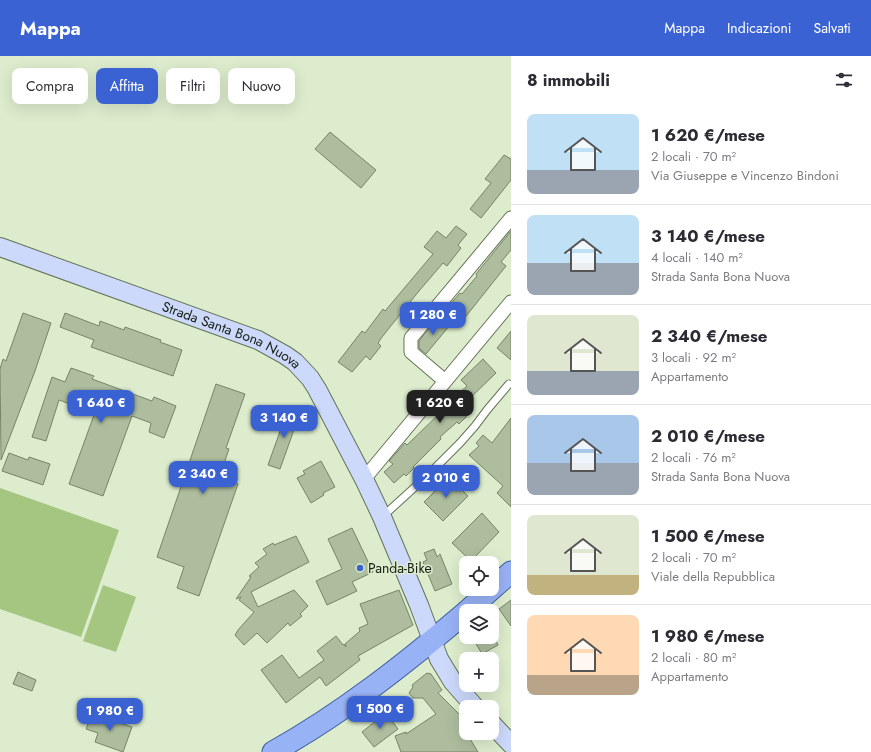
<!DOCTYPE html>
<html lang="it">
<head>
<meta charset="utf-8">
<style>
  :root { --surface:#fff; --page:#f7f7f7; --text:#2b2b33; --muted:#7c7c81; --line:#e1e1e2; --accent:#3b62d3 }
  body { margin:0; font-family:Jost,sans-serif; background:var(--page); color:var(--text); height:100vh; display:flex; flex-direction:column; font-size:15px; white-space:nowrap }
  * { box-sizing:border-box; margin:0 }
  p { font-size:13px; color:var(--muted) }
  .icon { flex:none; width:22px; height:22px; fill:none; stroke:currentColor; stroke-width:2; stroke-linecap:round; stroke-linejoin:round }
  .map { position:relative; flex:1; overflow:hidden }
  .details { display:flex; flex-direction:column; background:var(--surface); width:360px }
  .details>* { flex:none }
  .guide { position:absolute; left:12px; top:12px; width:380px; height:36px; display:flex; gap:8px }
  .tools { position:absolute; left:459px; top:500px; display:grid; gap:8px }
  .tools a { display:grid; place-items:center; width:40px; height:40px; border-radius:8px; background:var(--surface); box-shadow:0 4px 16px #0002; font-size:20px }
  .price { position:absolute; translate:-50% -34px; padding:0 9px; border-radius:8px; background:var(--accent); color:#fff; font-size:13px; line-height:26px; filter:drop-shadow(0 1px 2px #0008) }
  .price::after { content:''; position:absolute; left:50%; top:24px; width:12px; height:9px; margin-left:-6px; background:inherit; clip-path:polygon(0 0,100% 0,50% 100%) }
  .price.selected { background:#222; color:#fff }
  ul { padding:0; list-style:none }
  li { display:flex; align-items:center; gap:12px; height:100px; padding:0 16px }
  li+li { border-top:1px solid var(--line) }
  li span { display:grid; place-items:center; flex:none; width:112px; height:80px; border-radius:8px; color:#555 }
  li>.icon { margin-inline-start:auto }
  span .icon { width:48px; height:48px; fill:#fffc; stroke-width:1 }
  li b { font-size:17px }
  h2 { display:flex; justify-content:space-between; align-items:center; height:48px; padding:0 16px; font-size:17px }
  .tag { padding:0 14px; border-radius:8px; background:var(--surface); box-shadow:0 4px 16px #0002; font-size:14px; line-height:36px }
  .tag.selected { background:var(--accent); color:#fff }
  header { display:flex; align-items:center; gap:24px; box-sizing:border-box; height:56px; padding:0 20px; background:var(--accent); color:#fff }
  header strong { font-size:19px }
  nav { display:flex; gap:22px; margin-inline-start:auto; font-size:14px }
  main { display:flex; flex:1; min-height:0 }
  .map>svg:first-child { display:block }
  .green { fill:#a4c681 }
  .building { fill:#adbd9e; stroke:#768568 }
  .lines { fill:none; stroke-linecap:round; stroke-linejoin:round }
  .lane-casing { stroke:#657357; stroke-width:9 }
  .street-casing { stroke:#657357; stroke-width:15 }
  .secondary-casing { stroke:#657357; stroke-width:20 }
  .primary-casing { stroke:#3f5da3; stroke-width:23 }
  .lane { stroke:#fff; stroke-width:7 }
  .street { stroke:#fff; stroke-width:13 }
  .secondary { stroke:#ccd9fa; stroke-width:18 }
  .primary { stroke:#98b2f6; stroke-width:21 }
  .poi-dot { fill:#3b62d3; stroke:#dceccc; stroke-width:1.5 }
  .labels { text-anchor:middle; stroke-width:3; stroke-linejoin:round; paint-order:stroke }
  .street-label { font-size:14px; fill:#181e13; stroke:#dceccc }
  .poi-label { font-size:14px; fill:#181e13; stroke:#dceccc; text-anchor:start }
</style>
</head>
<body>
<header>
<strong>Mappa</strong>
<nav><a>Mappa</a><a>Indicazioni</a><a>Salvati</a></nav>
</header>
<main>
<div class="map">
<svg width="511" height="696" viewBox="0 0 511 696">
  <rect width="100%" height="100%" fill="#dceccc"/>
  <g class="green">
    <path d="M0 432 119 474 81 581 0 553Z"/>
    <path d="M103 529 136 541 116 596 83 585Z"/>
  </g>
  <g class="building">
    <path d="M330 76 376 114 361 132 315 93Z"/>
    <path d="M504 99 511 103V124L481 162 470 153 491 127 485 123Z"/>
    <path d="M456 170 467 178 458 189 461 192 447 210 443 207 419 235 382 281 378 287 381 290 370 304 366 300 352 316 338 306 362 275 365 277 383 253 385 255 433 198 424 191 437 175 446 182Z"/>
    <path d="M511 175V194L501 206 506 210 463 264 456 258 453 261 448 251 460 237 462 238 477 220 476 218Z"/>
    <path d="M23 257 51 267 35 315 1 404 0 313 3 303 6 305Z"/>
    <path d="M65 257 99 270 100 265 124 274 125 271 161 284 160 286 182 294 173 320 91 291 94 284 60 271Z"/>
    <path d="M443 261 450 269 426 298 419 292V285L430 271 433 273Z"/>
    <path d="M511 275V304L497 292Z"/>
    <path d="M483 303 496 317 467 345 472 352 466 357 468 359 459 368 457 366 440 381 441 383 413 411 414 412 406 420 404 418 394 427 384 416 393 408 389 405 405 387 407 389 438 359 437 357 467 330 461 324Z"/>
    <path d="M71 312 94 320 92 323 152 345 154 341 176 350 164 382 149 376 151 367 132 360 103 440 69 428 98 348 79 341 75 350 59 344 46 385 32 381 52 321 65 326Z"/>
    <path d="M216 328 245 338 226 392 229 393 219 422 238 428 199 540 177 532 184 511 157 501Z"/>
    <path d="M288 353 300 357 280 413 268 409Z"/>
    <path d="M511 362V451L497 437 503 430 469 399 479 390 476 387 483 379 492 387Z"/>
    <path d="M9 397 28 404 29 401 50 408 43 429 2 415Z"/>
    <path d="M321 405 335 431 323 437 324 439 311 447 297 422 305 418 303 415Z"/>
    <path d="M449 421 468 440 443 465 424 446Z"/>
    <path d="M482 457 499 476 471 505 452 487Z"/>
    <path d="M352 472 373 516 352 526 357 535 327 549 316 525 342 513 328 483Z"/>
    <path d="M296 480 309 506 251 536 258 551 294 534 308 550 300 558 302 560 290 570 288 567 267 587 257 577 244 589 235 579 238 574 254 556 239 544 241 541 236 543 251 521 249 520 259 511 255 507 267 498 263 493 273 487 274 489Z"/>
    <path d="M434 493 437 501 440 498 452 528 435 535 423 506 427 504 424 497Z"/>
    <path d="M399 534 413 569 358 600 360 604 326 630 320 621 286 647 261 614 282 599 299 622 324 604 317 595 336 580 343 589 344 588 346 591 345 588 360 575 359 572 368 568 360 548Z"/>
    <path d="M511 544V570L499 553Z"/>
    <path d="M472 581H494L498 589 482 598Z"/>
    <path d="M18 616 36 624 32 635 13 628Z"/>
    <path d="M427 617 431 618 442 634 438 637 466 665 461 668 478 696H401L395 680 406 676V678L436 658 423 642H413L409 637 413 631 412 629Z"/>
    <path d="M386 657 398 673 374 691 362 676Z"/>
    <path d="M92 658 132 671 123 696 95 686 98 677 86 673Z"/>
  </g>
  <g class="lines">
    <defs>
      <path id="lane" d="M382 461 426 421 460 387 475 370 487 354 509 328"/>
      <g id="street">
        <path d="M445 325 411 296V282L511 162"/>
        <path d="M364 423 511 246"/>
      </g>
      <g id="secondary">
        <path id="s1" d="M0 191 258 284 285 299 295 306 310 322 317 333 364 423 382 461 419 549 439 603 453 626 475 651"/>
        <path d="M492 668 511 688"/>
      </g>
      <g id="primary">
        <path d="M467 555 511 516"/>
        <path d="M273 696C343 657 406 607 466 556"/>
      </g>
    </defs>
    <use href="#lane" class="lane-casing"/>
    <use href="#street" class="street-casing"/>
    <use href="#secondary" class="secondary-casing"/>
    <use href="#primary" class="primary-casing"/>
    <use href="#lane" class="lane"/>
    <use href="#street" class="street"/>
    <use href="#secondary" class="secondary"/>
    <use href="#primary" class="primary"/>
  </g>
  <circle class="poi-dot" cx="360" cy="512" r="4"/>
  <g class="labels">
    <g class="street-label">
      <text dy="5" stroke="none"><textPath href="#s1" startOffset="248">Strada Santa Bona Nuova</textPath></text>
    </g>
    <g class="poi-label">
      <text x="368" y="517">Panda-Bike</text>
    </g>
  </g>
</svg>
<div class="tools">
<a><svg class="icon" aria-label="locate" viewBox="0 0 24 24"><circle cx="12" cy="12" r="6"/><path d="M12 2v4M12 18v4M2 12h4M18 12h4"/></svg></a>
<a><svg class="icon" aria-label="layers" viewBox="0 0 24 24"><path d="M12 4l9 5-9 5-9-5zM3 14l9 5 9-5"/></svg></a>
<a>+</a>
<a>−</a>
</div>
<b class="price" style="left:433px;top:280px">1 280 €</b>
<b class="price" style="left:101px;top:368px">1 640 €</b>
<b class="price selected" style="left:440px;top:368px">1 620 €</b>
<b class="price" style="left:284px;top:383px">3 140 €</b>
<b class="price" style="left:203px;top:439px">2 340 €</b>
<b class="price" style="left:446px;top:443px">2 010 €</b>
<b class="price" style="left:380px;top:674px">1 500 €</b>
<b class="price" style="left:110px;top:676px">1 980 €</b>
<div class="guide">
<a class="tag">Compra</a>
<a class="tag selected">Affitta</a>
<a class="tag">Filtri</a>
<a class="tag">Nuovo</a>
</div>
</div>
<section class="details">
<h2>8 immobili<svg class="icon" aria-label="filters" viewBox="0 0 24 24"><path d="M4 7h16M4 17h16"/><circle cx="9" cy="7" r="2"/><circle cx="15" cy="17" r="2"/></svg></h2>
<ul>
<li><span style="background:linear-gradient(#bfe0f5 70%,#9aa5b1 0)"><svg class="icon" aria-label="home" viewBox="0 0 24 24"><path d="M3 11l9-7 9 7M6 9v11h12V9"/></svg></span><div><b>1 620 €/mese</b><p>2 locali · 70 m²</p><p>Via Giuseppe e Vincenzo Bindoni</p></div></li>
<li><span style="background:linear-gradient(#bfe0f5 60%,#9aa5b1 0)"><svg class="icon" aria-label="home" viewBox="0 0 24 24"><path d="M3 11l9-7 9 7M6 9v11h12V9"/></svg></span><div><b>3 140 €/mese</b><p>4 locali · 140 m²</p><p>Strada Santa Bona Nuova</p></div></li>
<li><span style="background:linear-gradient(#dfe7d0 70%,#9aa5b1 0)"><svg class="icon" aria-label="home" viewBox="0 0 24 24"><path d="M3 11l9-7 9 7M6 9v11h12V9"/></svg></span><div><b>2 340 €/mese</b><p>3 locali · 92 m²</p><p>Appartamento</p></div></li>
<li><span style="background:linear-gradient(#a9c7e8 60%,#9aa5b1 0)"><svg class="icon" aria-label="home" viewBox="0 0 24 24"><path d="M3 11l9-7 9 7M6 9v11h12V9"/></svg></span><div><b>2 010 €/mese</b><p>2 locali · 76 m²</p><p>Strada Santa Bona Nuova</p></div></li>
<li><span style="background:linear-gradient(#dfe7d0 75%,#c2b280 0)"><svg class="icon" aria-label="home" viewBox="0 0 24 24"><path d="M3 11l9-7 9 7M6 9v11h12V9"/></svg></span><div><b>1 500 €/mese</b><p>2 locali · 70 m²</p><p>Viale della Repubblica</p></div></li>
<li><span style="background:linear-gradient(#ffd9b3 75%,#b9a48a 0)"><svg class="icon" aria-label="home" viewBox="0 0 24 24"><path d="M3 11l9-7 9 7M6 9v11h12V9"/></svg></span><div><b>1 980 €/mese</b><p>2 locali · 80 m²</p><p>Appartamento</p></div></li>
</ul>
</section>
</main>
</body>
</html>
